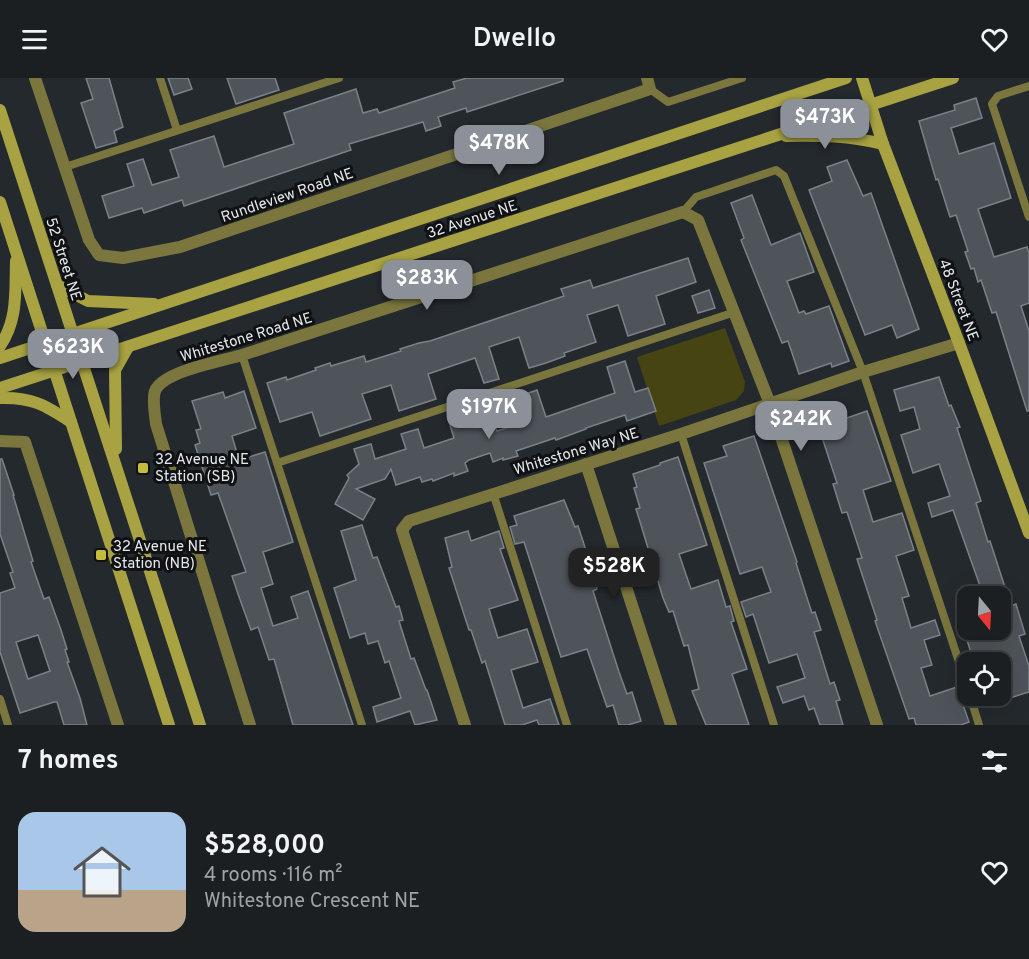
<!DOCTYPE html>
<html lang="en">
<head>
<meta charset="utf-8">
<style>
  :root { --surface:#1b1f22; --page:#282c2f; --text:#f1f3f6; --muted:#a0a2a5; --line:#393d40; --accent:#8c9099 }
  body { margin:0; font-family:Overpass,sans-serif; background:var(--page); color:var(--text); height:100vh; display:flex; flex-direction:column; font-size:22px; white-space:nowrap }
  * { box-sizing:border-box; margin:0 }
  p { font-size:20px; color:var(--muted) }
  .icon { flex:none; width:33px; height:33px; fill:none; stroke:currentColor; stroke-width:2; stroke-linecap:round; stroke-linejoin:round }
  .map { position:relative; height:647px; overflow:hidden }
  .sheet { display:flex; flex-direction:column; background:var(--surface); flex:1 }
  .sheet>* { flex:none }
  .needle { width:39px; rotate:162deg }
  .buttons { position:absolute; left:957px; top:508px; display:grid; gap:12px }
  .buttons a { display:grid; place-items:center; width:54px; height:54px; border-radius:12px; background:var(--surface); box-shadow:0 6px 24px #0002,0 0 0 2px var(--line); font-size:30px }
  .price { position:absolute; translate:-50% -51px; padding:0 14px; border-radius:12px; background:var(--accent); color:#fff; font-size:20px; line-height:39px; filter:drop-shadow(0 2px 3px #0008) }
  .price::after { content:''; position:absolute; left:50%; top:36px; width:18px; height:14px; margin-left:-9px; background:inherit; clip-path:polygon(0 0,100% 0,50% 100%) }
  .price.selected { background:#222; color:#fff }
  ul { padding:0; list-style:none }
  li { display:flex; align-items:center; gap:18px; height:150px; padding:0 18px }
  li+li { border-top:2px solid var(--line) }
  li span { display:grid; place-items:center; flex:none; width:168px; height:120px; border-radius:18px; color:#555 }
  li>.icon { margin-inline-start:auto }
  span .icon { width:72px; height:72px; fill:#fffc; stroke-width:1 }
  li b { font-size:26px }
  h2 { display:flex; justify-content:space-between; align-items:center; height:72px; padding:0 18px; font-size:26px }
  header { display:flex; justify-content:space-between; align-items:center; height:78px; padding:0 18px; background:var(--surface); font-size:27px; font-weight:600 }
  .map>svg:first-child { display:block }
  .green { fill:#474413 }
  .building { fill:#4e5459; stroke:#7b8186; stroke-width:1.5; fill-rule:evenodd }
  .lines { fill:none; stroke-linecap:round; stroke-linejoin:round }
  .lane { stroke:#7a763e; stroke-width:8 }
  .street { stroke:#7a763e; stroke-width:12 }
  .secondary { stroke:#a8a242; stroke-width:12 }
  .poi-dot { fill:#c4bc3d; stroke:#0f1113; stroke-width:2 }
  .labels { text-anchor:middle; stroke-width:6; stroke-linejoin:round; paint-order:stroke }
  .street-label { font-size:15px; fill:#e4e8eb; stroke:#0f1113 }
  .poi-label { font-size:15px; fill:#e4e8eb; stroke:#0f1113; text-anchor:start }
</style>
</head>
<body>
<header><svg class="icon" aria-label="menu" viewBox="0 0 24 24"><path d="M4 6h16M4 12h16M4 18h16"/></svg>Dwello<svg class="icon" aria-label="heart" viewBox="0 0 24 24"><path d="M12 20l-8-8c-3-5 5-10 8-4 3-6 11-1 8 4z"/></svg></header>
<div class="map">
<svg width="1029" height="647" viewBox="0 0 1029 647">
  <rect width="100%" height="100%" fill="#24292e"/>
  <path class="green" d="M725 250 745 304 744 313 736 322 659 348 637 279Z"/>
  <g class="building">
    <path d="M86 0H109L123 49 114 53 117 64 96 70 81 25 93 21Z"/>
    <path d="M168 0H188L192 11 174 17Z"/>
    <path d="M227 0H275L279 12 236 26Z"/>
    <path d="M467 0H563V3L467 34 466 30 438 39 441 48 426 53 423 44 349 66 351 72 184 128 182 122 144 135 142 130 109 140 102 118 134 108 127 86 143 81 152 107 179 99 170 72 214 58 224 89 294 66 284 35 356 11 363 35 377 31 379 35 455 10 453 4Z"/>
    <path d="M976 20 982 40 951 50 959 76 994 65 1011 120 978 131 994 179 1027 169 1029 175V225L1021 228 1029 253V333H1027L996 234 992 235 981 202 978 204 974 190 971 191 965 174 968 173 956 137 950 139 938 101 936 102 919 43 955 32 954 27Z"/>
    <path d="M847 82 863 118 871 115 919 251 897 260 892 247 865 257 809 112 832 103 827 89Z"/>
    <path d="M752 117 771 167 800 155 814 194 787 203 799 235 804 233 806 236 829 228 849 283 832 289 831 285 799 296 788 263 782 265 741 162 744 160 731 125Z"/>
    <path d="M688 180 696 204 656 218 665 246 628 258 618 227 587 237 596 264 564 275 565 278 546 285 529 290 519 259 489 269 499 301 484 305 475 280 428 296 436 321 399 333 391 307 362 316 371 341 320 358 312 334 280 344 267 305 286 299 287 302 316 292 315 290 330 285 331 288 364 278 366 284 401 273 400 271 419 265 430 263 564 218 561 211 590 202 593 210Z"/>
    <path d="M709 212 715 230 698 235 692 218Z"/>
    <path d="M625 283 635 314 648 310 656 333 627 343 625 337 586 350V351L556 362 555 360 516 373 518 378 503 382V380L493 384 490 375 469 382 465 385 468 393 454 398V395L433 403 432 401 422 404 420 399 396 407 391 391 385 401 356 411 375 421 363 442 335 426 349 400 347 397 359 386 354 371 371 366 375 381 406 371 401 356 418 351 424 370 454 360 448 341 489 330 497 353 528 343 520 318 537 312 546 339 615 315 607 289Z"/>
    <path d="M939 299 949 328 951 327 960 349 957 350 981 423 976 425 988 464 990 463 1011 528 1016 526 1025 556 1019 558 1029 588V614L1000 623V604L1009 602 1002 579 984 585H974L964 552H1000V519H984L953 432 932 439 928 425 950 418 939 386 913 395 901 357 920 351 914 329 900 333 894 312Z"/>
    <path d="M244 313 256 350 232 358 239 382 265 374 293 464 263 474 273 506 261 510 273 548 298 540 291 519 308 513 353 647H293L274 581 269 582 258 549 251 552 238 516 232 498 246 494 218 415 211 417 195 367 200 365 196 352 201 351 192 323 223 314 225 320Z"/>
    <path d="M836 328 841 342 867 333 891 403 863 412 873 444 902 435 914 472 896 478 909 518 902 520 911 550 935 542 940 557 924 562 932 587 921 590 930 618 957 609 969 644 961 647H916L914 640 909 641 875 543 877 542 857 481 862 480 847 434 842 435 833 406 837 405 814 335Z"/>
    <path d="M754 358 797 484 796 485 808 523 812 535 815 534 821 552 814 554 830 606 834 604 840 622 836 623 843 647H820L814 630 809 632 804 618 783 625 777 609 805 600 797 576 769 585 753 536 746 539 741 524 771 514 762 489 740 496 704 385 727 378 723 368Z"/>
    <path d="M678 379 707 467 679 476 691 511 718 502 726 529 730 528 734 543 731 544 747 591 732 596 749 647H706L692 613 699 611 688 567 684 568 673 533 669 534 663 520 641 447 636 431 640 430 634 410 637 409 633 396 660 387V385Z"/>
    <path d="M0 381H2L14 417H13L33 483 31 484 44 521 49 519 61 552 67 571 65 572 69 584H67L80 620 87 647H64L57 624H54L20 635 0 574V515L15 510 10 495 13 494 0 456ZM38 557 50 593 28 601 16 564Z"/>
    <path d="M564 422 575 449 578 448 595 500 597 511 593 513 619 594 627 616 632 614 641 643 628 647H619L613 627 607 629 587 571 561 579 524 464 515 466 510 449 517 447 514 438Z"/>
    <path d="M362 447 373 480 377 479 396 529 399 528 403 542 399 543 411 581 414 580 426 612H427L437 642 415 647 410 633 377 644 373 629 401 620 389 583 385 585 378 563 368 566 365 555 350 560 334 510 356 502 341 453Z"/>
    <path d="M468 453 471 463 499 453 504 470 500 471 518 522 489 531 498 560 527 551 538 584 511 592 523 630 550 621 559 647H539L537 642 522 647H505L485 583 482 585 471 552H469L449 490 452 489 445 460Z"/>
  </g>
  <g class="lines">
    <g class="lane">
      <path d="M160 0 177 52"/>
      <path d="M1029 8 998 18 992 26 1029 139"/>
      <path d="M650 11 668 24 742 0"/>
      <path d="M65 89 339 0"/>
      <path d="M683 134 696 119 776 92 784 98 863 294 968 611"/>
      <path d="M242 277 362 647"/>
      <path d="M681 356 774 647"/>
      <path d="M277 385 735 234"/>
      <path d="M493 415 567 647"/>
      <path d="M970 618 979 647"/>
      <path d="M0 621 8 647"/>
    </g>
    <g class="street">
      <path d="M35 0 89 162 99 177 123 180 180 169 650 11 647 0"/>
      <path d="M0 363 25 364 118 647"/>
      <path d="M586 386 671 647"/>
      <path d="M250 647 156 346C155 336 152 322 155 313 163 293 222 283 242 277L683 134 698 142 770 326 877 647"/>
      <path d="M465 647 402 452 409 443 681 356 863 294 959 265"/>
    </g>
    <g class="secondary">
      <path d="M862 0 883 66 959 265 1029 455"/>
      <path d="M0 32 200 647"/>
      <path d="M786 58C820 57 850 58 883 66"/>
      <path d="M0 124 169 647"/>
      <path d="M57 207 88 223 154 226"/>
      <path d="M0 268C18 242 15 214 16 183"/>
      <path d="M0 280 846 0"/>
      <path d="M0 310 953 0"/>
      <path d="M0 320C32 319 45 327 71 344"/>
      <path d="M116 371 115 292 128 269"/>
    </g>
  </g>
  <g class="poi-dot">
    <rect x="137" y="384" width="12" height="12" rx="3"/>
    <rect x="95" y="471" width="12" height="12" rx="3"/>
  </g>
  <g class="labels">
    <g class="street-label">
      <text transform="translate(287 117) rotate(-19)" y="5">Rundleview Road NE</text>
      <text transform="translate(472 141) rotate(-18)" y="5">32 Avenue NE</text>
      <text transform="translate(64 181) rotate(72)" y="5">52 Street NE</text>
      <text transform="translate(959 222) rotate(69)" y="5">48 Street NE</text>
      <text transform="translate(246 259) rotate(-17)" y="5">Whitestone Road NE</text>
      <text transform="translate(576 373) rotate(-17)" y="5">Whitestone Way NE</text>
    </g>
    <g class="poi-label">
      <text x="155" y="386">32 Avenue NE<tspan x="155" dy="17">Station (SB)</tspan></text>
      <text x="113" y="473">32 Avenue NE<tspan x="113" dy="17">Station (NB)</tspan></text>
    </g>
  </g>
</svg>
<div class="buttons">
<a><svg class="needle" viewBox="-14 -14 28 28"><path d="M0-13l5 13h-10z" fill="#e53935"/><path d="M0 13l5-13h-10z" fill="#a0a2a5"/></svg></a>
<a><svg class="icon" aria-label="locate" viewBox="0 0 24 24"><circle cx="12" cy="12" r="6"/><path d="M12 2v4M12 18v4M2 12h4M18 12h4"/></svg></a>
</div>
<b class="price" style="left:825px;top:72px">$473K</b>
<b class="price" style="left:499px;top:98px">$478K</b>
<b class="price" style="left:427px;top:233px">$283K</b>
<b class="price" style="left:73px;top:302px">$623K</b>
<b class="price" style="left:489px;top:362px">$197K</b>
<b class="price" style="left:801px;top:374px">$242K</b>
<b class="price selected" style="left:614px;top:521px">$528K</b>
</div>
<section class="sheet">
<h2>7 homes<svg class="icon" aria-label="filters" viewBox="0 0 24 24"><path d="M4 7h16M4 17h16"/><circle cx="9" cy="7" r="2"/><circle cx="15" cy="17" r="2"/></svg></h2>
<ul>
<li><span style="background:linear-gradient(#a9c7e8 65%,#b9a48a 0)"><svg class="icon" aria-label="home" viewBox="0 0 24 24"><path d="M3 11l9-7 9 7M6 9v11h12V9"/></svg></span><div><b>$528,000</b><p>4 rooms · 116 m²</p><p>Whitestone Crescent NE</p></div><svg class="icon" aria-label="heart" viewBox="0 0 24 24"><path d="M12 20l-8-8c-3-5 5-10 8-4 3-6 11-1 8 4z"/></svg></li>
</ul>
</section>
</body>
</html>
